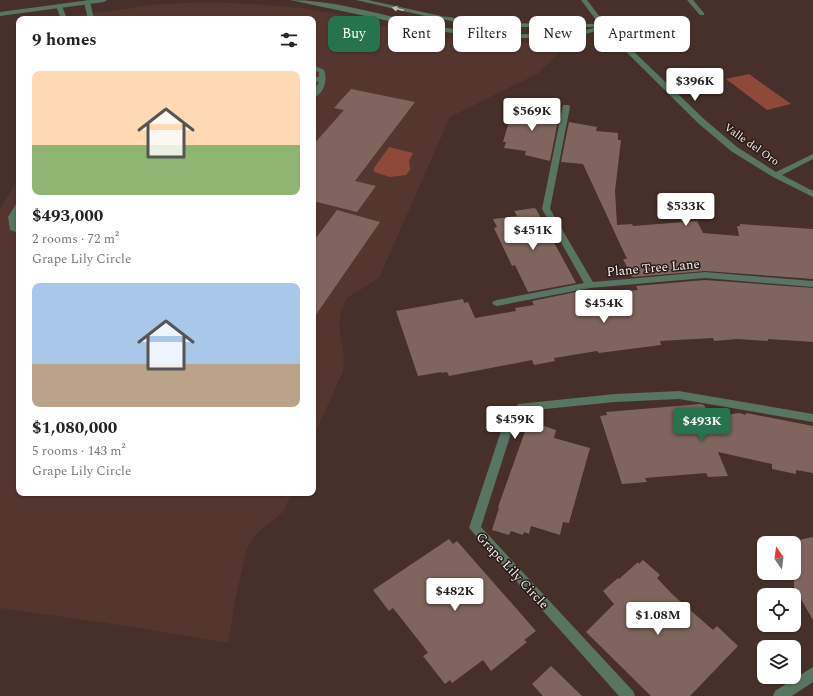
<!DOCTYPE html>
<html lang="en">
<head>
<meta charset="utf-8">
<style>
  :root { --surface:#fff; --page:#f6f6f6; --text:#222; --muted:#767676; --accent:#26744e }
  body { margin:0; font-family:Spectral,serif; background:var(--page); color:var(--text); height:100vh; display:flex; flex-direction:column; font-size:15px; white-space:nowrap }
  * { box-sizing:border-box; margin:0 }
  p { font-size:13px; color:var(--muted) }
  .icon { flex:none; width:22px; height:22px; fill:none; stroke:currentColor; stroke-width:2; stroke-linecap:round; stroke-linejoin:round }
  .map { position:relative; flex:1; overflow:hidden }
  .side { position:absolute; left:16px; top:16px; width:300px; height:480px; display:flex; flex-direction:column; background:var(--surface); border-radius:8px; box-shadow:0 1px 3px #0004 }
  .side>* { flex:none }
  .hud { position:absolute; left:328px; top:16px; width:380px; height:36px; display:flex; gap:8px }
  .needle { width:26px; rotate:346deg }
  .controls { position:absolute; left:757px; top:536px; display:grid; gap:8px }
  .controls a { display:grid; place-items:center; width:44px; height:44px; border-radius:8px; background:var(--surface); box-shadow:0 1px 3px #0004; font-size:20px }
  .price { position:absolute; translate:-50% -34px; padding:0 9px; border-radius:4px; background:#fff; color:#222; font-size:13px; line-height:26px; filter:drop-shadow(0 1px 2px #0008) }
  .price::after { content:''; position:absolute; left:50%; top:24px; width:12px; height:9px; margin-left:-6px; background:inherit; clip-path:polygon(0 0,100% 0,50% 100%) }
  .price.active { background:var(--accent); color:#fff }
  ul { padding:0; list-style:none }
  li { display:grid; align-content:center; gap:8px; height:212px; padding:0 16px }
  li span { display:grid; place-items:center; height:124px; border-radius:8px; color:#555 }
  li>.icon { margin-inline-start:auto }
  span .icon { width:72px; height:72px; fill:#fffc; stroke-width:1 }
  li b { font-size:17px }
  h2 { display:flex; justify-content:space-between; align-items:center; height:48px; padding:0 16px; font-size:17px }
  .tag { padding:0 14px; border-radius:8px; background:var(--surface); box-shadow:0 1px 3px #0004; font-size:14px; line-height:36px }
  .tag.active { background:var(--accent); color:#fff }
  .map>svg:first-child { display:block }
  .built { fill:#54362e }
  .green { fill:#8f4939 }
  .building { fill:#7f655e }
  .lines { fill:none; stroke-linecap:round; stroke-linejoin:round }
  .lane { fill:#577561; fill-rule:evenodd }
  .street { fill:#577561; fill-rule:evenodd }
  .oneway { fill:#bbbfb5 }
  .labels { text-anchor:middle; stroke-width:3; stroke-linejoin:round; paint-order:stroke }
  .far-street-label { font-size:11px; fill:#fdf0ed; stroke:#261b18 }
  .street-label { font-size:13px; fill:#fdf0ed; stroke:#261b18 }
</style>
</head>
<body>
<div class="map">
<svg width="813" height="696" viewBox="0 0 813 696">
  <rect width="100%" height="100%" fill="#47302a"/>
  <g class="built">
    <path d="M211 2 251 4 304 8 357 18 396 29 443 38 504 43H566L567 45 537 74 450 117 379 278 347 298 341 312 339 327 344 358 343 371 313 438V19H52L160 4Z"/>
    <path d="M19 178V493H291L284 511 254 536 247 548 235 601 228 643 107 623 0 608V209Z"/>
  </g>
  <g class="green">
    <path d="M749 74 791 104 767 110 726 79Z"/>
    <path d="M389 147 413 153 409 161 410 170 406 175 390 177 374 172V168Z"/>
  </g>
  <g class="building">
    <path d="M351 89 415 102 355 181 376 186 357 212 313 201V145L344 110 334 108Z"/>
    <path d="M537 107 554 110 555 120H558L550 161 525 155 526 151 504 148 506 142H503L511 114H513L515 108 536 111Z"/>
    <path d="M569 122 597 127 596 131 618 133V140H621L615 191 617 225 632 224 633 226 697 221 703 233 739 236 737 226H740V224L813 229V279L705 271 632 277 623 259H627L583 164 561 162Z"/>
    <path d="M534 208 536 209 576 283 528 292 515 265 512 266 494 228 497 227 493 219 517 216 514 211Z"/>
    <path d="M337 210 380 222 313 319V242Z"/>
    <path d="M705 280 813 288V342L768 339V341L737 339 714 341 713 338 660 341 661 345 599 353 597 351 554 358 555 361 534 365 532 360 449 376 447 372 441 373V372L418 376 396 311 463 299 464 303 468 302 475 318 516 311 515 308 534 305 532 301 581 291 584 297 614 292 638 290 636 286Z"/>
    <path d="M701 404 704 405 710 417 739 413 746 415V413L813 426V473L796 470V474L772 469V464L718 452 728 476 708 477 706 473 645 478 647 482 622 484 600 416 607 415 606 412Z"/>
    <path d="M532 422 556 430 554 438 590 448 569 523 563 522 560 535 531 526 529 534 524 532 523 535 511 531 509 535 492 530 499 508 498 507 523 437 528 424H531Z"/>
    <path d="M813 537V620L794 587V541Z"/>
    <path d="M449 539 453 544 457 541 536 631 524 640 527 642 491 671 483 660 452 683 450 680 445 684 423 656 428 653 423 646 393 608 389 611 373 590Z"/>
    <path d="M643 560 660 575 657 578 673 595 713 630 717 626 738 646 690 696H651L586 632 614 604 603 591 618 578 619 579 638 562 639 564Z"/>
    <path d="M551 666 582 696H543L532 684Z"/>
  </g>
  <g class="lines">
    <g class="lane">
      <path d="M87 0 90 2 94 19H88L84 2Z"/>
      <path d="M687 0H693L704 13V15H700Z"/>
      <path d="M59 4 62 6 67 19H61L56 6Z"/>
      <path d="M313 65 324 70C328 80 324 94 313 98V92L319 82 313 81V77H319V72L313 70Z"/>
      <path d="M19 203V213L16 217 19 233 10 230 8 217 16 204Z"/>
    </g>
    <g class="street">
      <path d="M90 0H107L104 2 0 16V12Z"/>
      <path d="M290 0C332 0 374 13 415 22 456 31 497 35 539 34 558 34 577 34 596 27H505L474 25 425 16 356 0H368L441 16 491 23 599 24 581 0H587L606 25 704 119 737 147 776 172 813 154V159L782 175 813 191V197L773 177 731 151 698 123 603 29 582 35 568 37 523 38 479 36 436 31Z"/>
      <path d="M563 105H569L570 107 550 209 593 282 705 272 813 281V287L705 278 590 288 497 306 494 305 492 303 494 301 497 300 584 283 542 209Z"/>
      <path d="M679 391 813 414V422L679 399 615 402 525 411 513 427 481 527 633 691 635 696H619L469 528 503 425 518 404 615 394Z"/>
      <path d="M813 667V682L792 696H773L775 691Z"/>
    </g>
  </g>
  <defs><path id="oneway-solid" d="M-6-.8H1V-3.2L6.5 0L1 3.2V.8H-6Z"/></defs>
  <use class="oneway" href="#oneway-solid" transform="translate(398 9) rotate(-166)"/>
  <g class="labels">
    <g class="far-street-label">
      <text transform="translate(752 144) rotate(35)" y="4">Valle del Oro</text>
    </g>
    <g class="street-label">
      <text transform="translate(653 267) rotate(-5)" y="5">Plane Tree Lane</text>
      <text transform="translate(513 570) rotate(47)" y="5">Grape Lily Circle</text>
    </g>
  </g>
</svg>
<div class="controls">
<a><svg class="needle" viewBox="-14 -14 28 28"><path d="M0-13l5 13h-10z" fill="#e53935"/><path d="M0 13l5-13h-10z" fill="#767676"/></svg></a>
<a><svg class="icon" aria-label="locate" viewBox="0 0 24 24"><circle cx="12" cy="12" r="6"/><path d="M12 2v4M12 18v4M2 12h4M18 12h4"/></svg></a>
<a><svg class="icon" aria-label="layers" viewBox="0 0 24 24"><path d="M12 4l9 5-9 5-9-5zM3 14l9 5 9-5"/></svg></a>
</div>
<b class="price" style="left:695px;top:102px">$396K</b>
<b class="price" style="left:532px;top:132px">$569K</b>
<b class="price" style="left:686px;top:227px">$533K</b>
<b class="price" style="left:533px;top:251px">$451K</b>
<b class="price" style="left:604px;top:324px">$454K</b>
<b class="price" style="left:515px;top:440px">$459K</b>
<b class="price active" style="left:702px;top:442px">$493K</b>
<b class="price" style="left:455px;top:612px">$482K</b>
<b class="price" style="left:658px;top:636px">$1.08M</b>
<div class="hud">
<a class="tag active">Buy</a>
<a class="tag">Rent</a>
<a class="tag">Filters</a>
<a class="tag">New</a>
<a class="tag">Apartment</a>
</div>
<section class="side">
<h2>9 homes<svg class="icon" aria-label="filters" viewBox="0 0 24 24"><path d="M4 7h16M4 17h16"/><circle cx="9" cy="7" r="2"/><circle cx="15" cy="17" r="2"/></svg></h2>
<ul>
<li><span style="background:linear-gradient(#ffd9b3 60%,#8fb573 0)"><svg class="icon" aria-label="home" viewBox="0 0 24 24"><path d="M3 11l9-7 9 7M6 9v11h12V9"/></svg></span><div><b>$493,000</b><p>2 rooms · 72 m²</p><p>Grape Lily Circle</p></div></li>
<li><span style="background:linear-gradient(#a9c7e8 65%,#b9a48a 0)"><svg class="icon" aria-label="home" viewBox="0 0 24 24"><path d="M3 11l9-7 9 7M6 9v11h12V9"/></svg></span><div><b>$1,080,000</b><p>5 rooms · 143 m²</p><p>Grape Lily Circle</p></div></li>
</ul>
</section>
</div>
</body>
</html>
